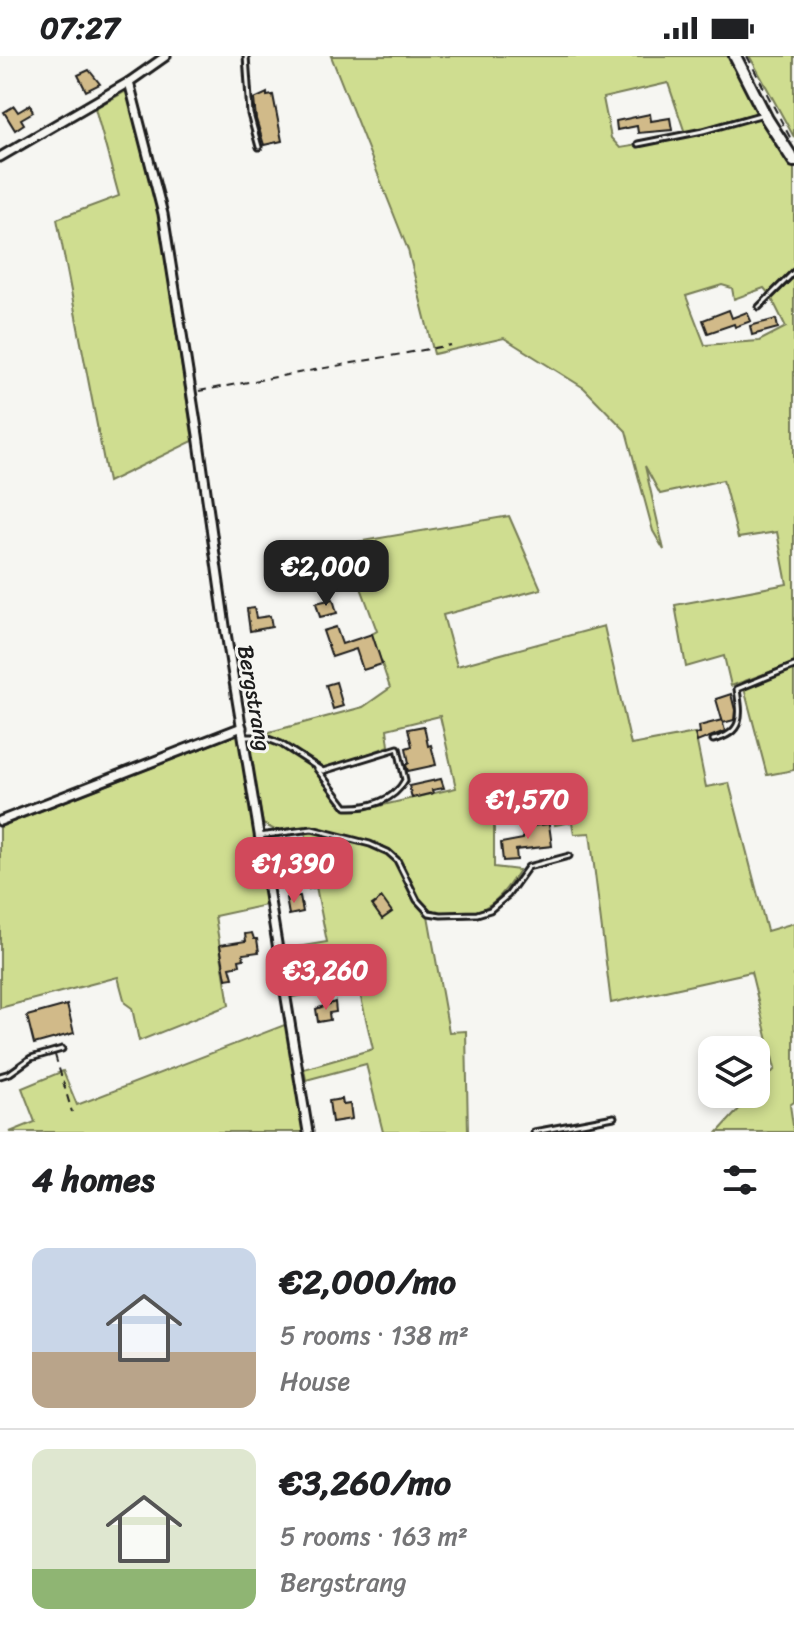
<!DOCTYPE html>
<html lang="en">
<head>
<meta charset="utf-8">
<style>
  :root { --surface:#fff; --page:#f6f6f6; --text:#202124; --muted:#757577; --line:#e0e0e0; --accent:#d1495b }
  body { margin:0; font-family:Sriracha,sans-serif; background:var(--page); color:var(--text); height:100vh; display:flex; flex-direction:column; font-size:30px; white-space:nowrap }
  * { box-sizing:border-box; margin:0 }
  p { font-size:26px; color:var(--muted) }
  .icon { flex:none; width:44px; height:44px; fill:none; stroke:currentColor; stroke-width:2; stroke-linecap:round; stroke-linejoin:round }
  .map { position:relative; height:1076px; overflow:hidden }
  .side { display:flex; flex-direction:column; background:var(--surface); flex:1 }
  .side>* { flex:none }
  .controls { position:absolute; left:698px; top:980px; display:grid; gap:16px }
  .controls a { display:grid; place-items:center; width:72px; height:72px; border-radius:16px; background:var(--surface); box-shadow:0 4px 12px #0003; font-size:40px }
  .price { position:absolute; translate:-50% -68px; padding:0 18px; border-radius:16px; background:var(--accent); color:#fff; font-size:26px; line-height:52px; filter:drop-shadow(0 2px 4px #0008) }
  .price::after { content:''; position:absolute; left:50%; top:48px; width:24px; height:18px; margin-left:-12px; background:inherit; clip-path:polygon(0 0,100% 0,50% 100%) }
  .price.active { background:#222; color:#fff }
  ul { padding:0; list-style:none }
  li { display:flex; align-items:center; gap:24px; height:200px; padding:0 32px }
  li+li { border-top:2px solid var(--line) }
  li span { display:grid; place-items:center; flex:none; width:224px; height:160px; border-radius:16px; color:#555 }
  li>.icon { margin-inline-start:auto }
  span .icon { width:96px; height:96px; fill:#fffc; stroke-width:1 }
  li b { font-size:34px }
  h2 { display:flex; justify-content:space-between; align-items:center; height:96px; padding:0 32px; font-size:34px }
  .status { display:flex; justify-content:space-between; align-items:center; height:56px; padding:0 40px; background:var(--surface); direction:ltr }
  .status svg { height:22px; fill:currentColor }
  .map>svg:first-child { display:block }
  .green { fill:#cfdd90; stroke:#767c56; stroke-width:2; fill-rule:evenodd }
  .building { fill:#d1ba89; stroke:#1c1c1c; stroke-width:2 }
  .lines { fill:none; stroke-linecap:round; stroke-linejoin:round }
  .service-casing { stroke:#1c1c1c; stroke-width:9 }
  .minor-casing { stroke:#1c1c1c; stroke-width:13 }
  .secondary-casing { stroke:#1c1c1c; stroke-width:16 }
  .path { stroke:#1c1c1c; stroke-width:2; stroke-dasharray:8 6; stroke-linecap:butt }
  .service { stroke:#f6f6f2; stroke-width:3 }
  .minor { stroke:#f6f6f2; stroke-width:7 }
  .secondary { stroke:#f6f6f2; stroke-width:10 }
  .labels { text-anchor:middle; stroke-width:6; stroke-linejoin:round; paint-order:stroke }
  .street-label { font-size:22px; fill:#1c1c1c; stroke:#f6f6f2 }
</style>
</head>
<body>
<div class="status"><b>07:27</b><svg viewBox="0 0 49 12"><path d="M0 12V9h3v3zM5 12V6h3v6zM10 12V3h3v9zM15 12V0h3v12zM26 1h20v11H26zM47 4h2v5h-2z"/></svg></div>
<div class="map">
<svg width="794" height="1076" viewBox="0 0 794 1076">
  <rect width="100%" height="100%" fill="#f6f6f2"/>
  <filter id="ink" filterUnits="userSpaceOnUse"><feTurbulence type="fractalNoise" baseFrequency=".0125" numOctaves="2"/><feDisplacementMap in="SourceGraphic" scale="16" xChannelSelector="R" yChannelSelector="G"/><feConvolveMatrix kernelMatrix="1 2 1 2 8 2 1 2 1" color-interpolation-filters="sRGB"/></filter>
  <g filter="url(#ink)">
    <g class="green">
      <path d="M331 0H731L759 56 685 77 668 27 603 42 611 82 620 92 687 81 761 62 794 111V211L769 238 764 232 734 243 732 232 722 229 686 240 705 289 759 285 786 271 772 243 794 221V607L731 630 724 600 686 611 675 549 787 528 777 476 738 482 723 424 660 438 645 410 664 494 653 475 626 375 584 332 504 282 434 298 408 194Z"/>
      <path d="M749 0H794V81L751 3Z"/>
      <path d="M128 34 159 162 193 385 108 426 57 163 119 140 95 52Z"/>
      <path d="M509 460 541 533 443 559 457 610 604 570 631 689 695 677 706 731 729 727 767 875 794 867V1046L790 1049 794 1076H718L753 1038H756V1034L775 1013 751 916 611 947 590 777 574 778 572 766 555 769 551 753 494 761V811L519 814C492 857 477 862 427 854L449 976 466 975 468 1076H383L366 1008 306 1024 304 1013 373 993 358 929 292 941 285 893 327 886 304 770 275 774 263 768 247 682 363 651 390 632 372 578 377 575 345 488ZM440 660 456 732 362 754H346L318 717 389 690 387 673Z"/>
      <path d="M794 613V714L767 719 744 632Z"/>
      <path d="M238 678 266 849 215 860 229 949 139 985 132 952 125 947 118 921 0 952V771Z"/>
      <path d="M287 968 305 1076H10L35 1066 22 1032 63 1015 77 1049Z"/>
    </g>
    <g class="building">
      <path d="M89 14 100 28 86 35 78 19Z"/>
      <path d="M267 37V40L273 39 282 85 264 89 256 63 254 43Z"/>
      <path d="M30 49 33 56 21 63 24 68 15 74 4 56 14 50 18 56Z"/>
      <path d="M650 58 651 65 670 62 672 74 638 77 637 70 617 74 616 65Z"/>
      <path d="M729 254 732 262 747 256 751 265 735 271 734 268 708 277 703 264Z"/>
      <path d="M776 263 778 272 752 279 750 270Z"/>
      <path d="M333 543 337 557 320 561 316 547Z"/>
      <path d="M254 552 256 562 270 560 272 571 250 575 247 553Z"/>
      <path d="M336 571 342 588 372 578 382 608 363 614 356 593 332 601 323 575Z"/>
      <path d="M336 626 343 650 333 653 326 629Z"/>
      <path d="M731 638 735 654 734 664 723 667 716 643Z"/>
      <path d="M722 664 725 675 697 686 695 678 700 677 699 670Z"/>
      <path d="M424 670 428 690 431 689 436 709 408 715 406 709 409 707 406 692 412 690 408 673Z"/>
      <path d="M441 723 444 732 432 734 433 737 412 742 409 730Z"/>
      <path d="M549 768 552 790 516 794 517 804 503 805 501 787 523 783 522 771Z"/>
      <path d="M294 790 297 806 312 804 317 831 309 833 306 818 291 820 289 811 281 812 278 792Z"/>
      <path d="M300 840 303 856 289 859 286 842Z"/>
      <path d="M382 842 392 856 382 863 372 849Z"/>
      <path d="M252 877 254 883H257L259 896 243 898 244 903 239 904 240 909 230 911 233 922 226 923 220 889 246 885 245 878Z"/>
      <path d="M335 946 336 956 329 957 330 964 318 966 316 953Z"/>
      <path d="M67 949 74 977 34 988 27 960Z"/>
      <path d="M342 1043 343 1049 350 1048 352 1063 332 1066 329 1045Z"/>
    </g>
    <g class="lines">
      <defs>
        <g id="service">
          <path d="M246 0 250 58 259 91"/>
          <path d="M638 88 703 75 760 59"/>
          <path d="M759 251 794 216"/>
          <path d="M245 681H263L281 688 323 715 398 692 405 724C394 745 369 752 346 751L317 713"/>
          <path d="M713 684C744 677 741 660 737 633L794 610"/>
          <path d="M259 780 312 773 370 788 388 796 397 804 417 844 429 857 441 859 477 858 490 854 508 839 528 811 569 800"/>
          <path d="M0 1020 10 1017 31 1002 62 993"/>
          <path d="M534 1076 614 1061"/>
        </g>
        <g id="minor">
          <path d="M166 0 129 26 163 158 198 379 226 577 308 1076"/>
          <path d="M0 101 129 26"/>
          <path d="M0 765 242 671"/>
        </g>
        <path id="secondary" d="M735 0 767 63 794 105"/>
      </defs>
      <use href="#service" class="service-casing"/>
      <use href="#minor" class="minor-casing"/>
      <use href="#secondary" class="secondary-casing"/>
      <g class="path">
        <path d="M747 0 793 87"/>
        <path d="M199 335 451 289"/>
        <path d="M55 999 72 1056"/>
      </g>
      <use href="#service" class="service"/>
      <use href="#minor" class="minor"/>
      <use href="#secondary" class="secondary"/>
    </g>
  </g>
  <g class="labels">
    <g class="street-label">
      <text transform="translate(255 642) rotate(80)" y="8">Bergstrang</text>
    </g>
  </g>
</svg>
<div class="controls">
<a><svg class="icon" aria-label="layers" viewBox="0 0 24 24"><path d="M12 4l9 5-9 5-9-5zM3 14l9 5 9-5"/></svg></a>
</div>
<b class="price active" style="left:326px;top:552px">€2,000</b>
<b class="price" style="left:528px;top:785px">€1,570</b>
<b class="price" style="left:294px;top:849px">€1,390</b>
<b class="price" style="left:326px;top:956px">€3,260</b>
</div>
<section class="side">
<h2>4 homes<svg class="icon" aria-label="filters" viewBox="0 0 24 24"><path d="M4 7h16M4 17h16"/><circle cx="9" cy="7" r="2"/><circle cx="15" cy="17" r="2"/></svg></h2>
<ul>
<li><span style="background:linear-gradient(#c9d6e8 65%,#b9a48a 0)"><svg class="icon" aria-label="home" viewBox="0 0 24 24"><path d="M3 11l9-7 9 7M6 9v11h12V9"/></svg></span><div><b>€2,000/mo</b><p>5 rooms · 138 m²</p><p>House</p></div></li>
<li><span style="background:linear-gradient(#dfe7d0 75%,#8fb573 0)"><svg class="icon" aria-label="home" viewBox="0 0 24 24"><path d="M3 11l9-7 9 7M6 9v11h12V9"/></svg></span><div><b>€3,260/mo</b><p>5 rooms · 163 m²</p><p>Bergstrang</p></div></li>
</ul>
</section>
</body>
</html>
